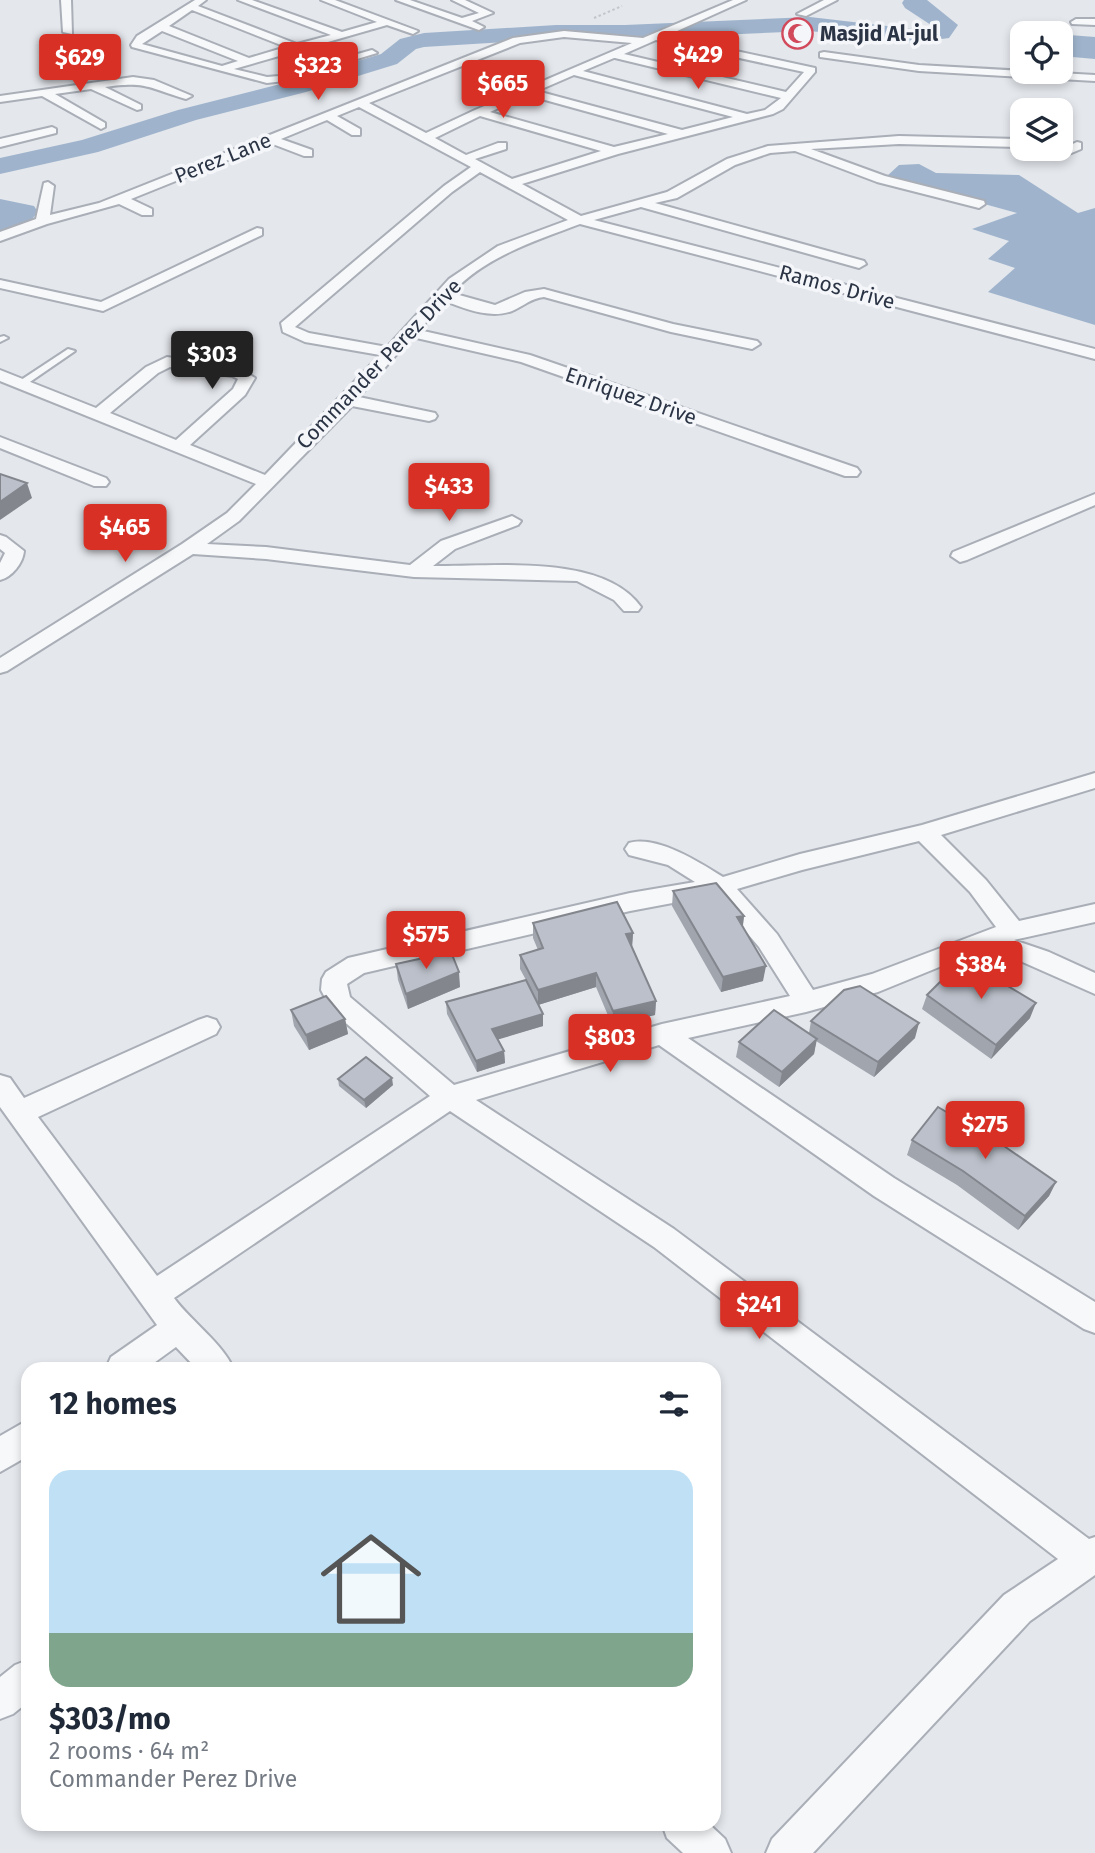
<!DOCTYPE html>
<html lang="en">
<head>
<meta charset="utf-8">
<style>
  :root { --surface:#fff; --page:#f6f6f7; --text:#1f2937; --muted:#747a83; --accent:#d93025 }
  body { margin:0; font-family:"Fira Sans",sans-serif; background:var(--page); color:var(--text); height:100vh; display:flex; flex-direction:column; font-size:26px; white-space:nowrap }
  * { box-sizing:border-box; margin:0 }
  p { font-size:23px; color:var(--muted) }
  .icon { flex:none; width:38px; height:38px; fill:none; stroke:currentColor; stroke-width:2; stroke-linecap:round; stroke-linejoin:round }
  .map { position:relative; flex:1; overflow:hidden }
  .side { position:absolute; left:21px; top:1362px; width:700px; height:469px; display:flex; flex-direction:column; background:var(--surface); border-radius:21px; box-shadow:0 4px 10px #0003 }
  .side>* { flex:none }
  .buttons { position:absolute; left:1010px; top:21px; display:grid; gap:14px }
  .buttons a { display:grid; place-items:center; width:63px; height:63px; border-radius:14px; background:var(--surface); box-shadow:0 4px 10px #0003; font-size:35px }
  .price { position:absolute; translate:-50% -60px; padding:0 16px; border-radius:7px; background:var(--accent); color:#fff; font-size:23px; line-height:46px; filter:drop-shadow(0 2px 4px #0008) }
  .price::after { content:''; position:absolute; left:50%; top:42px; width:21px; height:16px; margin-left:-10px; background:inherit; clip-path:polygon(0 0,100% 0,50% 100%) }
  .price.selected { background:#222; color:#fff }
  ul { padding:0; list-style:none }
  li { display:grid; align-content:center; gap:14px; height:371px; padding:0 28px }
  li span { display:grid; place-items:center; height:217px; border-radius:21px; color:#555 }
  li>.icon { margin-inline-start:auto }
  span .icon { width:126px; height:126px; fill:#fffc; stroke-width:1 }
  li b { font-size:30px }
  h2 { display:flex; justify-content:space-between; align-items:center; height:84px; padding:0 28px; font-size:30px }
  .map>svg:first-child { display:block }
  .water { fill:#9fb4cc }
  .lines { fill:none; stroke-linecap:round; stroke-linejoin:round }
  .river { fill:#9fb4cc; fill-rule:evenodd }
  .service-casing { stroke:#a9aeb7; stroke-width:4 }
  .minor-casing { stroke:#a9aeb7; stroke-width:4 }
  .path { stroke:#c2c5cb; stroke-width:2; stroke-dasharray:2.5 2.5; stroke-linecap:butt }
  .service { fill:#f7f8fa; fill-rule:evenodd }
  .minor { fill:#f7f8fa; fill-rule:evenodd }
  .wall { fill:#a1a5ae }
  .shaded-wall { fill:#83868d }
  .building { fill:#bbc0ca; stroke:#83868d; stroke-width:2 }
  .labels { text-anchor:middle; stroke-width:7; stroke-linejoin:round; paint-order:stroke }
  .far-poi-label { font-size:21px; font-weight:bold; fill:#2b3445; stroke:#f4f6f9; text-anchor:start }
  .far-street-label { font-size:21px; fill:#2b3445; stroke:#f4f6f9 }
</style>
</head>
<body>
<div class="map">
<svg width="1095" height="1853" viewBox="0 0 1095 1853">
  <rect width="100%" height="100%" fill="#e4e7ec"/>
  <g class="water">
    <path d="M1069 35 1095 37V59L1061 56V40Z"/>
    <path d="M919 164 936 173 1019 175 1078 213 1095 208V325L988 292 1015 268 988 259 1009 241 972 229 1017 213 886 177 899 165Z"/>
  </g>
  <g class="lines">
    <g class="river">
      <path d="M904 0H927L958 25 949 38 913 43 810 31 625 39H556L424 47 416 49 397 64 306 92 196 120 98 152 0 174V158L82 140 178 110 288 82 381 54 400 39 424 33 556 25H625L810 17 913 29 934 27 905 8 902 3Z"/>
      <path d="M0 199 34 206 38 212 26 226 0 236Z"/>
    </g>
    <defs>
      <g id="service">
        <path d="M4 336 8 338 0 342V337Z"/>
        <path d="M68 349 75 351 24 386H18V382Z"/>
      </g>
      <g id="minor">
        <path d="M61 0H71L72 34 63 32Z"/>
        <path d="M195 0H206L198 6 297 44 331 35 238 0H252L342 32 377 22 321 0H335L418 31 413 34 387 25 234 69 267 77 279 76 372 50 377 53 284 81 267 83 132 47 131 45 137 36ZM192 10 286 47 249 58 169 26ZM162 31 238 61 222 66 142 44Z"/>
        <path d="M396 0H410L462 18 479 13 452 0H465L493 13 472 21 484 27 479 30Z"/>
        <path d="M733 0H746L666 36 815 68V72L783 109 773 114 618 154 522 184 581 216 667 192 727 159 768 146 899 136 1022 139V147L899 144 811 149 885 176 984 201 985 204 979 208 877 182 795 151 770 153 735 165 677 198 655 203 864 261 866 264 859 268 641 207 594 220 1095 349V359L580 224C535 241 484 257 452 293L495 305 525 292 544 289 673 324 757 341 760 344 752 349 671 332 544 297C531 298 524 306 512 311 490 319 466 309 445 301L419 330 530 355 857 468 860 472 857 476H845L521 362 412 337 359 397 435 413 437 416 435 419 429 421 352 406 239 521 207 544 266 547 410 565 441 541 512 516 521 521 518 525 455 549 433 566C492 567 603 553 641 607L638 611H624L614 600 577 581 414 577 266 559 193 554 7 671 0 673V658L182 544 227 513 256 484 0 381V370L96 408 146 367 167 357 237 367 255 378 245 395 190 445 265 475 380 355 305 342 283 332 281 323 444 186 471 167 359 107 337 116 360 129V135H352L327 120 281 139 312 150V156H304L270 143 131 199 152 209V215H142L119 204 47 224 0 241V232L36 219 44 183 48 182 54 186 50 215 99 203 513 38 564 31 643 38ZM564 37 632 43 475 110 426 133 369 103 520 43ZM656 40 804 72 786 92 624 54ZM614 58H615L781 98 765 110 747 114 583 71ZM574 75 733 117 682 130 537 91ZM527 95 668 134 614 147 490 112ZM480 116 601 151 512 179 475 159 506 149V143H498L466 155 435 138ZM480 172 568 220 498 246 449 279 387 347 309 333 295 327 452 192ZM170 367 232 376 238 379 233 389 176 440 110 413 158 373Z"/>
        <path d="M824 0H837L806 16 797 14Z"/>
        <path d="M1076 19H1095V25L1072 24 1071 22Z"/>
        <path d="M824 52 919 65 1095 75V81L919 71 820 57V53Z"/>
        <path d="M133 77 154 80 192 96 186 99C148 88 147 81 105 87L141 105V109L137 110 91 89 55 94 105 123V127L101 129 42 96 0 102V96Z"/>
        <path d="M52 127 56 129V133L0 147V139Z"/>
        <path d="M1077 142 1081 143V149C1068 155 1043 164 1030 155L1036 151 1060 150Z"/>
        <path d="M257 228 262 229V235L103 311 0 288V280L101 302Z"/>
        <path d="M0 437 106 478 109 482 106 486H94L0 448Z"/>
        <path d="M1095 494V505L967 560 960 562 951 556 953 552Z"/>
        <path d="M0 535 6 537 24 551C23 563 12 577 0 580V563L5 553 0 549Z"/>
        <path d="M1095 773V788L941 835 986 880 1019 921 1095 904V922L1014 940 1049 952 1095 973V994L1018 960 981 950 878 992 806 1012 688 1038 894 1178 1095 1302V1333L1084 1329 874 1196 659 1045 476 1100 674 1229 1089 1539 1095 1537V1575L1030 1621 813 1853H766L772 1839 1004 1595 1058 1559 654 1247 450 1111 174 1298C190 1320 224 1345 233 1368H196L176 1347 147 1368H106L111 1357 157 1325 0 1107V1075L10 1078 24 1098 198 1020 207 1017 216 1020 220 1027 216 1034 38 1117 157 1276 430 1096 332 1011 321 990 322 979 326 972 348 958 630 893 695 882 668 865 629 855 625 849 629 843C657 835 699 862 723 877L800 854 922 825ZM919 841 970 892 996 927 872 974 813 990 777 934 737 889 802 870ZM715 895 759 947 790 996 662 1024 454 1085 350 997 347 984 364 973 630 911Z"/>
        <path d="M28 1420V1456L0 1472V1436Z"/>
        <path d="M28 1660V1702L13 1714 0 1719V1677L15 1665Z"/>
        <path d="M662 1824H709L725 1839 731 1853H683L667 1838Z"/>
      </g>
    </defs>
    <use href="#service" class="service-casing"/>
    <use href="#minor" class="minor-casing"/>
    <path class="path" d="M594 18 622 6"/>
    <use href="#service" class="service"/>
    <use href="#minor" class="minor"/>
  </g>
  <g class="wall">
    <path d="M673 891 744 916 743 926 763 981 721 992 672 906Z"/>
    <path d="M533 923 633 933 632 946 656 1001 655 1015 612 1025 596 987 538 1005 543 1014V1026L498 1039 504 1051 505 1063 477 1072 447 1014 446 1002 526 980 520 969V955L538 950 533 938Z"/>
    <path d="M396 964 460 987 408 1009 398 980Z"/>
    <path d="M927 995 1030 1018 991 1059 922 1009Z"/>
    <path d="M291 1010 345 1019 348 1034 309 1050 294 1026Z"/>
    <path d="M811 1021 915 1038 874 1077 816 1041 814 1054 779 1087 736 1057 739 1042 809 1033Z"/>
    <path d="M338 1079 393 1085 366 1108 339 1086Z"/>
    <path d="M912 1140 1056 1182 1049 1196 1018 1230 957 1185 907 1155Z"/>
  </g>
  <g class="shaded-wall">
    <path d="M27 483 32 498 0 520V502Z"/>
    <path d="M744 916 742 931 737 917Z"/>
    <path d="M633 933 632 948 626 934Z"/>
    <path d="M766 966 763 981 721 992 723 977Z"/>
    <path d="M459 972 460 987 408 1009 406 994Z"/>
    <path d="M596 973V987L538 1005V990Z"/>
    <path d="M656 1001 655 1015 612 1025 613 1011Z"/>
    <path d="M1036 1003 1030 1018 991 1059 996 1045Z"/>
    <path d="M543 1014V1026L493 1041 492 1029Z"/>
    <path d="M345 1019 348 1034 309 1050 306 1035Z"/>
    <path d="M919 1023 915 1038 874 1077 878 1062Z"/>
    <path d="M817 1039 814 1054 779 1087 782 1072Z"/>
    <path d="M504 1051 505 1063 477 1072 476 1061Z"/>
    <path d="M392 1078 393 1085 366 1108 364 1100Z"/>
    <path d="M1056 1182 1049 1196 1018 1230 1025 1216Z"/>
  </g>
  <g class="building">
    <path d="M0 474 27 483 0 502Z"/>
    <path d="M716 883 744 916 737 917 766 966 723 977 673 891Z"/>
    <path d="M617 902 633 933 626 934 656 1001 613 1011 596 973 538 990 520 955 543 948 533 923Z"/>
    <path d="M451 952 459 972 406 994 396 964Z"/>
    <path d="M963 959 1036 1003 996 1045 927 995Z"/>
    <path d="M526 980 543 1014 492 1029 504 1051 476 1061 446 1002Z"/>
    <path d="M860 986 919 1023 878 1062 811 1021 844 990Z"/>
    <path d="M326 996 345 1019 306 1035 291 1010Z"/>
    <path d="M774 1010 817 1039 782 1072 739 1042Z"/>
    <path d="M366 1057 392 1078 364 1100 338 1079Z"/>
    <path d="M938 1107 1004 1146 1056 1182 1025 1216 963 1171 912 1140Z"/>
  </g>
  <defs>
    <symbol id="mosque-ring" viewBox="-11 -11 22 22"><circle r="9.5" fill="#f4f6f9" stroke="#d1495b" stroke-width="1.5"/><path d="M3.5-4.9A6 6 0 1 0 3.5 4.9A5 5 0 1 1 3.5-4.9Z" fill="#d1495b"/></symbol>
  </defs>
  <g fill-rule="evenodd">
    <use href="#mosque-ring" x="780" y="16" width="35" height="35"/>
  </g>
  <g class="labels">
    <g class="far-poi-label">
      <text x="820" y="41">Masjid Al-jul</text>
    </g>
    <g class="far-street-label">
      <text transform="translate(223 158) rotate(-22)" y="7">Perez Lane</text>
      <text transform="translate(837 287) rotate(15)" y="7">Ramos Drive</text>
      <text transform="translate(379 364) rotate(-46)" y="7">Commander Perez Drive</text>
      <text transform="translate(631 396) rotate(19)" y="7">Enriquez Drive</text>
    </g>
  </g>
</svg>
<div class="buttons">
<a><svg class="icon" aria-label="locate" viewBox="0 0 24 24"><circle cx="12" cy="12" r="6"/><path d="M12 2v4M12 18v4M2 12h4M18 12h4"/></svg></a>
<a><svg class="icon" aria-label="layers" viewBox="0 0 24 24"><path d="M12 4l9 5-9 5-9-5zM3 14l9 5 9-5"/></svg></a>
</div>
<b class="price" style="left:698px;top:91px">$429</b>
<b class="price" style="left:80px;top:94px">$629</b>
<b class="price" style="left:318px;top:102px">$323</b>
<b class="price" style="left:503px;top:120px">$665</b>
<b class="price selected" style="left:212px;top:391px">$303</b>
<b class="price" style="left:449px;top:523px">$433</b>
<b class="price" style="left:125px;top:564px">$465</b>
<b class="price" style="left:426px;top:971px">$575</b>
<b class="price" style="left:981px;top:1001px">$384</b>
<b class="price" style="left:610px;top:1074px">$803</b>
<b class="price" style="left:985px;top:1161px">$275</b>
<b class="price" style="left:759px;top:1341px">$241</b>
<section class="side">
<h2>12 homes<svg class="icon" aria-label="filters" viewBox="0 0 24 24"><path d="M4 7h16M4 17h16"/><circle cx="9" cy="7" r="2"/><circle cx="15" cy="17" r="2"/></svg></h2>
<ul>
<li><span style="background:linear-gradient(#bfe0f5 75%,#7fa58c 0)"><svg class="icon" aria-label="home" viewBox="0 0 24 24"><path d="M3 11l9-7 9 7M6 9v11h12V9"/></svg></span><div><b>$303/mo</b><p>2 rooms · 64 m²</p><p>Commander Perez Drive</p></div></li>
</ul>
</section>
</div>
</body>
</html>
